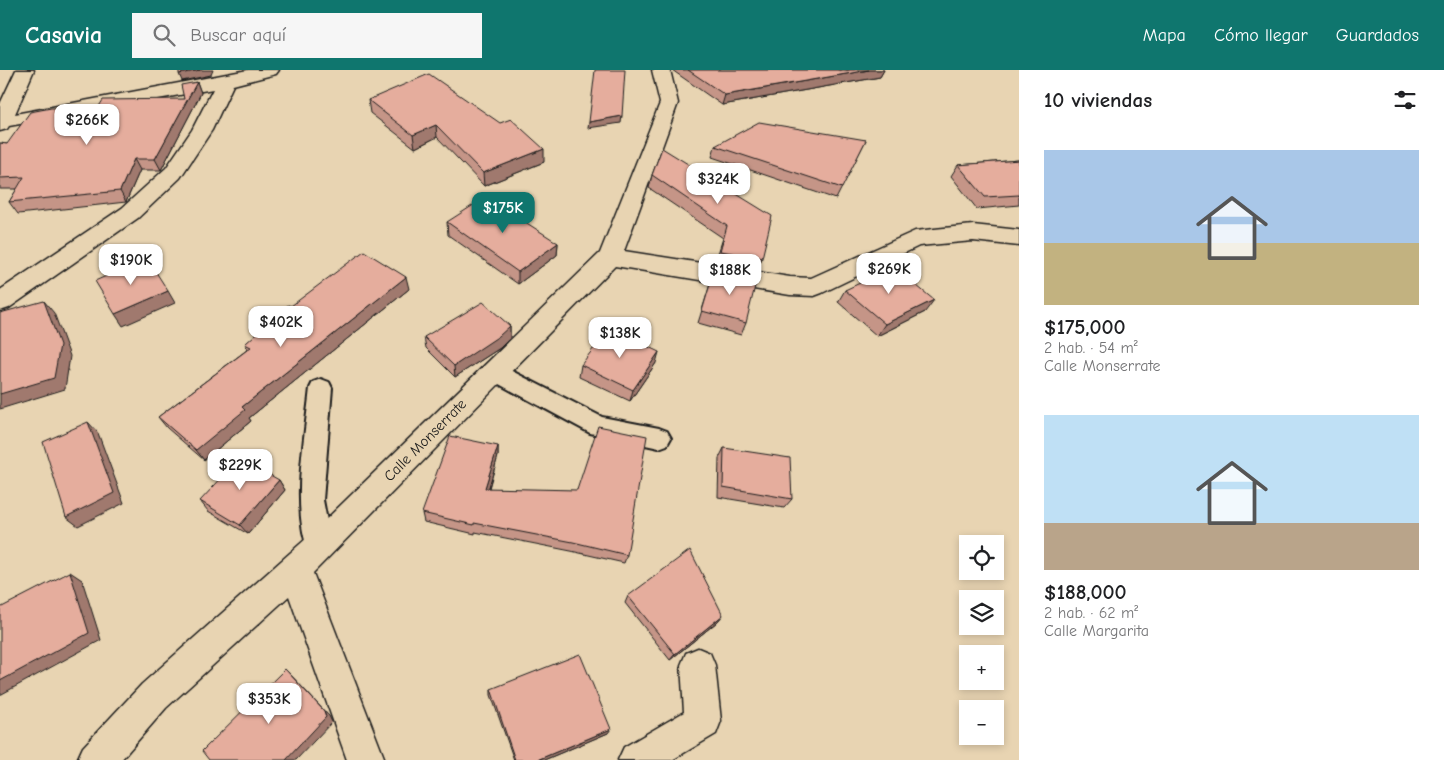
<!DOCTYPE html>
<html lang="es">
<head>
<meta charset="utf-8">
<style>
  :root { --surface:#fff; --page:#f6f6f6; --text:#202124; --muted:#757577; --accent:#0f766e }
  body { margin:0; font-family:"Comic Neue",sans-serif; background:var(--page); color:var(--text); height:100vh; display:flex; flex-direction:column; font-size:19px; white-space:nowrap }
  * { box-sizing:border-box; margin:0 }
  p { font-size:16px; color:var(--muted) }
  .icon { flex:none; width:28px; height:28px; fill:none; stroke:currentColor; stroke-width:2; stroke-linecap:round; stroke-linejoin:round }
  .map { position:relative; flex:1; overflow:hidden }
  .side { display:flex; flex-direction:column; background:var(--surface); width:425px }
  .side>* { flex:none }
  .fabs { position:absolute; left:959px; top:465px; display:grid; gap:10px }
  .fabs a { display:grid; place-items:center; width:45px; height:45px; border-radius:0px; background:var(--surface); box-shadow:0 2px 8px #0003; font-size:25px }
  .price { position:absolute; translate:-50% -42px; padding:0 11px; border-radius:10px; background:#fff; color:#222; font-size:16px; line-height:32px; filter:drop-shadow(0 1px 2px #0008) }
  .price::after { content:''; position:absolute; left:50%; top:30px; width:15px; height:11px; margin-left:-8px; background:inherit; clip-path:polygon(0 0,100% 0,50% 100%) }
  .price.current { background:var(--accent); color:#fff }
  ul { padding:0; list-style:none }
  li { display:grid; align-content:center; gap:10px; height:265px; padding:0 25px }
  li span { display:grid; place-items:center; height:155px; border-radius:0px; color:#555 }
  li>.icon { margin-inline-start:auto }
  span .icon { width:90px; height:90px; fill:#fffc; stroke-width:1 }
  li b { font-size:21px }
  h2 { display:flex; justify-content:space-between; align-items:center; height:60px; padding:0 25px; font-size:21px }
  header { display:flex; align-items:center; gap:30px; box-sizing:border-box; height:70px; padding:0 25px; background:var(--accent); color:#fff }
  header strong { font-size:24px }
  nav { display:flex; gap:28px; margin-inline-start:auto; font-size:18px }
  .search { width:350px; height:45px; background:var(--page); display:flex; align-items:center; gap:12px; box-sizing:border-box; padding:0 18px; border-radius:0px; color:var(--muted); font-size:19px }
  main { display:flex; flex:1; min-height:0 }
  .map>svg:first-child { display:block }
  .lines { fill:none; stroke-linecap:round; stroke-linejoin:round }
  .lane-casing { stroke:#1c1c1c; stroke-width:4 }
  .street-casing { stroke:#1c1c1c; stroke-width:3 }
  .lane { fill:#e8d4b2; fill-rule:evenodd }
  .street { fill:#e8d4b2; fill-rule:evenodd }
  .wall { fill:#c59587; stroke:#1c1c1c }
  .shaded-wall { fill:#a0796e; stroke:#1c1c1c }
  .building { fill:#e5ad9d; stroke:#1c1c1c }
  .labels { text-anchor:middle; stroke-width:5; stroke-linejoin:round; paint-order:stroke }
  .street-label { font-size:15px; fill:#1c1c1c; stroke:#e8d4b2 }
</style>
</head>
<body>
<header>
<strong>Casavia</strong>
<div class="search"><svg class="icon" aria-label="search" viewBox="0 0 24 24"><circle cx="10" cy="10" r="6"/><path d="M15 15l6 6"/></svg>Buscar aquí</div>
<nav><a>Mapa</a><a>Cómo llegar</a><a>Guardados</a></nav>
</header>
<main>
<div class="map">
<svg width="1019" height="690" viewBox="0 0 1019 690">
  <rect width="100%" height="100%" fill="#e8d4b2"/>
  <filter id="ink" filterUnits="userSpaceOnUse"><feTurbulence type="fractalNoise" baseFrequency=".02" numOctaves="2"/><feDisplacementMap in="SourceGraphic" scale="10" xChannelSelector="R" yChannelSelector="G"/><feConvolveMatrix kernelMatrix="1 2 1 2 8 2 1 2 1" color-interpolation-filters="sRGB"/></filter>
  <g filter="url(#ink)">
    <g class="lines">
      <defs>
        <g id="lane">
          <path d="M494 292 602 347 659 358 667 361 671 368 667 375 659 378 590 363 486 307 483 301 486 295Z"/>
          <path d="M321 309 329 312 332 318 323 430 332 477 328 485 319 489 310 485C290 439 305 368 310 318L313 312Z"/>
        </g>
        <g id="street">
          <path d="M16 0H34L15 44 248 0H279L276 4 233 15 212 60 180 108 138 148 9 238 0 241V220L122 138 166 98 192 60 213 19 9 56 7 59 0 61V34Z"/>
          <path d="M652 0H670L678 33 624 181 790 207 811 208 915 161 973 155 1019 160V176L973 171 919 176 822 223 814 226 790 225 615 196 313 503 385 690H347L289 526 166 638 121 690H77L83 677 142 614 308 467 600 183 660 33Z"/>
          <path d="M698 578 710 583 715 595 721 651 716 664 672 690H618L624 677 684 642 681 595 686 583Z"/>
        </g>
      </defs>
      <use href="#lane" class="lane-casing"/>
      <use href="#street" class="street-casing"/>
      <use href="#lane" class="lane"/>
      <use href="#street" class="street"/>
    </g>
    <g class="wall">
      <path d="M672 0H837L843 1H847V0H884L880 7 722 35Z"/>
      <path d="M197 12 201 23 161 100H140L126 132 18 144 9 132 17 119H0V73L7 74 184 29Z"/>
      <path d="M368 30 544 92 484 116 437 67 415 78 370 43Z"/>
      <path d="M866 70 836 129 712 87 715 76Z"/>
      <path d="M662 78 762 188 757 200 715 193 723 168 649 118 652 105Z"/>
      <path d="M1019 90V135L977 139 951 106 958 95Z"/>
      <path d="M447 152 558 173 557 185 518 214 448 165Z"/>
      <path d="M714 201 746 253 741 265 698 253Z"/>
      <path d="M409 219 249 348 251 351 204 390 167 358 158 347 248 279 245 274 291 236Z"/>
      <path d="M845 220 925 242 877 266 838 232Z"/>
      <path d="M510 256V268L500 278 455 307 426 278 424 267Z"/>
      <path d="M656 293 630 331 579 307 581 295Z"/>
      <path d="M498 376V386L489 418 627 485 624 493 571 481 475 462V464L424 452 422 443Z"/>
      <path d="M724 378 792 429 784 438 718 427 719 388Z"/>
      <path d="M279 410 285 420 248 464 208 441 200 431Z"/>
      <path d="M628 526 723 545 717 552 670 590 625 533Z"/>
      <path d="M491 619 608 663 544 690H514L491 625Z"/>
    </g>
    <g class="shaded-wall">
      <path d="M200 0H213L211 5 182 11 179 4Z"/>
      <path d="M869 0H884L880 7 722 35 725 25Z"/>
      <path d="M197 12 201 23 161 100 155 89Z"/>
      <path d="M622 46 621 53 588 58 589 52Z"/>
      <path d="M436 55 437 67 415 78 413 65Z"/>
      <path d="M544 79V92L484 116 483 103Z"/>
      <path d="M134 89 140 100 126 132 120 121Z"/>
      <path d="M558 173 557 185 518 214V202Z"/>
      <path d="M406 207 409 219 249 348 251 351 204 390 196 380 242 337Z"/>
      <path d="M168 221 175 233 123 256 115 244Z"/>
      <path d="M934 230 925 242 877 266 885 254Z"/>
      <path d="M44 231 54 243 70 286 65 319 0 339V324Z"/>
      <path d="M510 256V268L500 278 455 307 454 296Z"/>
      <path d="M659 282 656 293 630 331 633 320Z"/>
      <path d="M88 352 98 363 124 433 78 456 66 447Z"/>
      <path d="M498 376V386L486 427 485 418Z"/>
      <path d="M279 410 285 420 248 464 240 455Z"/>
      <path d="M70 502 82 510 101 570 0 625V611Z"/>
      <path d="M723 545 717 552 670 590 675 584Z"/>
      <path d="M285 599 291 605 329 646 332 652 296 690H286Z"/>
      <path d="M611 659 608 663 544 690H537Z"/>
    </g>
    <g class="building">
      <path d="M179 0H200L179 4Z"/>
      <path d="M595 0H625L622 46 589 52Z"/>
      <path d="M688 0H837L843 1 850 0H869L725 25Z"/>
      <path d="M429 4 500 53 511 49 544 79 483 103 436 55 413 65 368 30Z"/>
      <path d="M197 12 155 89H134L120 121 9 132 24 107 0 108V73L7 74 30 42 51 38H98L103 30 184 29 181 15Z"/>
      <path d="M759 52 866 70 842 118 715 76Z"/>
      <path d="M662 78 772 146 762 188 720 181 727 156 652 105Z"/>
      <path d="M1019 90V125L985 127 958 95Z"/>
      <path d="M486 127 558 173 518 202 447 152Z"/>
      <path d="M364 181 406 207 242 337 245 340 196 380 158 347 251 277 245 274 288 235 291 236Z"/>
      <path d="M147 188 168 221 115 244 95 211Z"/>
      <path d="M894 197 934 230 885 254 845 220Z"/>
      <path d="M714 201 757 208 746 253 702 241Z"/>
      <path d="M44 231 60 275 54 308 0 324V243Z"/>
      <path d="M483 232 510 256 499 266 454 296 424 267Z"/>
      <path d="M609 258 659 282 633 320 581 295Z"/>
      <path d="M88 352 114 423 66 447 43 372Z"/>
      <path d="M598 356 647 366 627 485 573 472 474 453V455L422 443 450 366 498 376 485 418 577 420Z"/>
      <path d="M724 378 790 388 792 429 723 417Z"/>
      <path d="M240 388 279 410 240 455 200 431Z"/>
      <path d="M690 480 723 545 675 584 628 526Z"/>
      <path d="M70 502 89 563 0 611V538Z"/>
      <path d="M580 584 611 659 537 690H515L491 619Z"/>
      <path d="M285 599 324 641 326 647 286 690H209L202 681Z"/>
    </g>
  </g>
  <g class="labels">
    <g class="street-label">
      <text transform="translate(425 370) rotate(-45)" y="5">Calle Monserrate</text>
    </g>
  </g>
</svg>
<div class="fabs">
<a><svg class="icon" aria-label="locate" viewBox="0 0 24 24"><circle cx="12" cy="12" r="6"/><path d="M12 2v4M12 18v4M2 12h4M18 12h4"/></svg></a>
<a><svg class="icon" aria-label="layers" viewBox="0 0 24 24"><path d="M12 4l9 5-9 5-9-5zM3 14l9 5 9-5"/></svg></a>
<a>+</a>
<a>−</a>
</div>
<b class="price" style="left:87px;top:76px">$266K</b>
<b class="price" style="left:718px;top:135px">$324K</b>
<b class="price current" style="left:503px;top:164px">$175K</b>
<b class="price" style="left:131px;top:216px">$190K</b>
<b class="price" style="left:889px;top:225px">$269K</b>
<b class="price" style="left:730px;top:226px">$188K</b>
<b class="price" style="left:281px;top:278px">$402K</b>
<b class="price" style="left:620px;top:289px">$138K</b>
<b class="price" style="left:240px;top:421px">$229K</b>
<b class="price" style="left:269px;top:655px">$353K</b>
</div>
<section class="side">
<h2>10 viviendas<svg class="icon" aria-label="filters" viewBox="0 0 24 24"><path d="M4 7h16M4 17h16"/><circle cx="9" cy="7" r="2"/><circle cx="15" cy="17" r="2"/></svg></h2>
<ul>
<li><span style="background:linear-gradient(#a9c7e8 60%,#c2b280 0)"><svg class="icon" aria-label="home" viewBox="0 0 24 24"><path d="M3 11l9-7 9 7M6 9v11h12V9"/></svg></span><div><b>$175,000</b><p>2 hab. · 54 m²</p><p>Calle Monserrate</p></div></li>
<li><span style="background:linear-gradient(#bfe0f5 70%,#b9a48a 0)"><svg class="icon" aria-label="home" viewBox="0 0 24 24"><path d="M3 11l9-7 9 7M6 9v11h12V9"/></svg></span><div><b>$188,000</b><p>2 hab. · 62 m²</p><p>Calle Margarita</p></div></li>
</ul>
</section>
</main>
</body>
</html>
